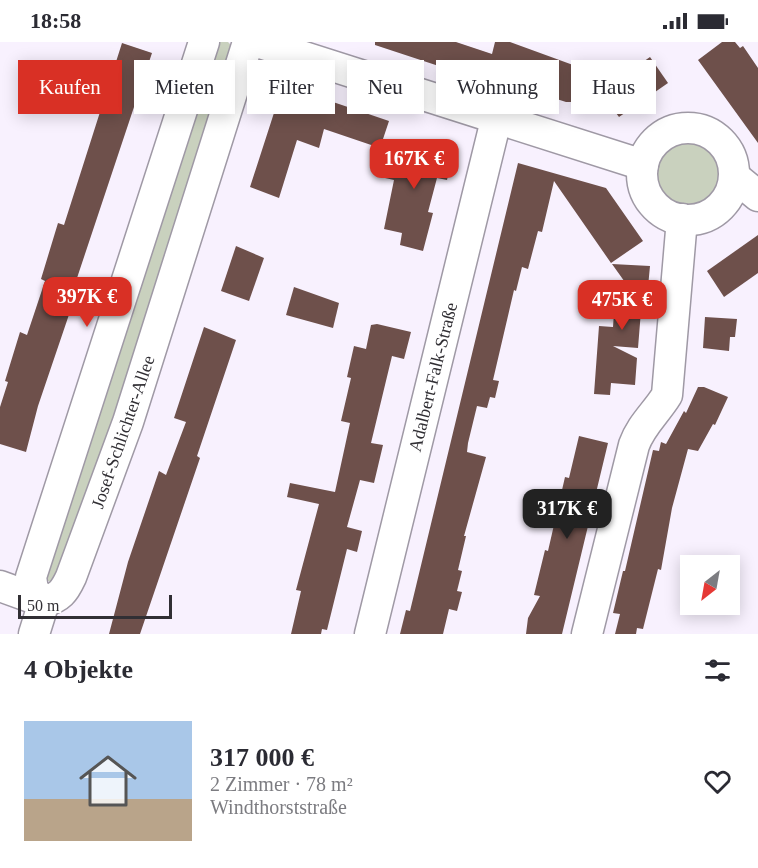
<!DOCTYPE html>
<html lang="de">
<head>
<meta charset="utf-8">
<style>
  :root { --surface:#fff; --page:#f7f7f7; --text:#2b2b33; --muted:#7c7c81; --accent:#d93025 }
  body { margin:0; font-family:Georgia,serif; background:var(--page); color:var(--text); height:100vh; display:flex; flex-direction:column; font-size:22px; white-space:nowrap }
  * { box-sizing:border-box; margin:0 }
  p { font-size:20px; color:var(--muted) }
  .icon { flex:none; width:33px; height:33px; fill:none; stroke:currentColor; stroke-width:2; stroke-linecap:round; stroke-linejoin:round }
  .map { position:relative; height:592px; overflow:hidden }
  .side { display:flex; flex-direction:column; background:var(--surface); flex:1 }
  .side>* { flex:none }
  .banner { position:absolute; left:18px; top:18px; width:723px; height:54px; display:flex; gap:12px }
  .needle { width:39px; rotate:211deg }
  .tools { position:absolute; left:680px; top:513px; display:grid; gap:12px }
  .tools a { display:grid; place-items:center; width:60px; height:60px; border-radius:0px; background:var(--surface); box-shadow:0 3px 15px #0003; font-size:30px }
  .scale { position:absolute; left:18px; bottom:15px; width:154px; box-sizing:border-box; padding-left:6px; border:3px solid #312f34; border-top:0; font-size:16px; line-height:21px; white-space:nowrap; color:#312f34; -webkit-text-stroke:4px #fff; paint-order:stroke }
  .price { position:absolute; translate:-50% -51px; padding:0 14px; border-radius:12px; background:var(--accent); color:#fff; font-size:20px; line-height:39px; filter:drop-shadow(0 2px 3px #0008) }
  .price::after { content:''; position:absolute; left:50%; top:36px; width:18px; height:14px; margin-left:-9px; background:inherit; clip-path:polygon(0 0,100% 0,50% 100%) }
  .price.active { background:#222; color:#fff }
  ul { padding:0; list-style:none }
  li { display:flex; align-items:center; gap:18px; height:150px; padding:0 24px }
  li span { display:grid; place-items:center; flex:none; width:168px; height:120px; border-radius:0px; color:#555 }
  li>.icon { margin-inline-start:auto }
  span .icon { width:72px; height:72px; fill:#fffc; stroke-width:1 }
  li b { font-size:26px }
  h2 { display:flex; justify-content:space-between; align-items:center; height:72px; padding:0 24px; font-size:26px }
  .tag { padding:0 21px; border-radius:0px; background:var(--surface); box-shadow:0 3px 15px #0003; font-size:21px; line-height:54px }
  .tag.active { background:var(--accent); color:#fff }
  .status { display:flex; justify-content:space-between; align-items:center; height:42px; padding:0 30px; background:var(--surface); direction:ltr }
  .status svg { height:16px; fill:currentColor }
  .map>svg:first-child { display:block }
  .green { fill:#c9d1be }
  .building { fill:#6e504b }
  .lines { fill:none; stroke-linecap:round; stroke-linejoin:round }
  .minor-casing { stroke:#9f99a5; stroke-width:33 }
  .minor { stroke:#fff; stroke-width:30 }
  .labels { text-anchor:middle; stroke-width:6; stroke-linejoin:round; paint-order:stroke }
  .street-label { font-size:18px; fill:#312f34; stroke:#fff }
</style>
</head>
<body>
<div class="status"><b>18:58</b><svg viewBox="0 0 49 12"><path d="M0 12V9h3v3zM5 12V6h3v6zM10 12V3h3v9zM15 12V0h3v12zM26 1h20v11H26zM47 4h2v5h-2z"/></svg></div>
<div class="map">
<svg width="758" height="592" viewBox="0 0 758 592">
  <rect width="100%" height="100%" fill="#f8f1fe"/>
  <g class="green">
    <path d="M218 0H228L232 4 77 507 53 541 46 538 43 528Z"/>
    <circle cx="687" cy="132" r="37"/>
  </g>
  <g class="building">
    <path d="M375 0H456L492 12 495 0H510L584 27 573 60H566L535 50 536 47 466 25 463 32 375 3Z"/>
    <path d="M722 0H735L740 6 743 4 758 26V101L698 18Z"/>
    <path d="M122 1 152 11 73 248 77 249 38 364 26 410 0 402V365L8 340 5 339 20 290 27 293 45 239 41 237 58 181 64 183Z"/>
    <path d="M650 15 668 41 619 75 600 50Z"/>
    <path d="M283 43 389 79 380 106 324 87 319 106 297 98 279 156 250 145Z"/>
    <path d="M397 98 453 111 447 138 437 136 428 170 433 171 423 209 400 203 402 191 384 187 394 138 385 136Z"/>
    <path d="M518 121 606 146 643 199 611 221 554 139 542 190 538 189 528 227 522 225 516 249 514 248 493 338 499 339 495 356 490 355 487 366 477 364 468 401 467 410 486 415 464 494H466L458 528 462 529 457 549 462 550 457 569 449 567 443 592H400L406 568 410 569Z"/>
    <path d="M758 193V231L724 255 707 229Z"/>
    <path d="M236 204 264 216 249 259 221 249Z"/>
    <path d="M612 222 650 224 648 245 643 244 638 306 613 304 637 316 635 343 611 341 610 353 594 352 599 284 613 285 616 242 627 243Z"/>
    <path d="M294 245 339 261 333 286 286 273Z"/>
    <path d="M705 275 737 277 735 295H730L729 309 703 306Z"/>
    <path d="M377 282 411 290 404 317 392 314 371 401 383 403 374 441 360 438 347 485 362 489 357 510 347 507 327 588 322 587 321 592H291L301 549 296 548 319 462 287 455 290 441 335 450 350 381 341 379 351 336 347 335 354 304 366 307 371 283Z"/>
    <path d="M204 285 236 298 197 414 200 416 140 592H109L128 520 159 429 166 433 186 380 174 376Z"/>
    <path d="M698 345H704L728 355 715 383 713 382 698 409 688 407 672 466 661 528 658 527 643 587 637 586 636 592H615L620 572 613 571 623 529H625L653 408 659 409 661 400 666 402 684 369 686 371Z"/>
    <path d="M579 394 608 401 562 592H526L528 576 540 554 534 553 545 508 548 509 565 435 569 436Z"/>
  </g>
  <g class="lines">
    <defs>
      <g id="minor">
        <path d="M257 0 643 123"/>
        <circle cx="688" cy="132" r="46"/>
        <path d="M735 135 758 154"/>
        <path d="M0 544 44 560"/>
        <path d="M44 560C60 555 64 550 71 535L128 380 248 0"/>
        <path d="M44 560 33 548 31 535 204 0"/>
        <path d="M34 592 44 560"/>
        <path d="M370 592 496 78"/>
        <path d="M587 592 634 403C641 383 656 371 667 353L682 177"/>
      </g>
    </defs>
    <use href="#minor" class="minor-casing"/>
    <use href="#minor" class="minor"/>
  </g>
  <g class="labels">
    <g class="street-label">
      <text transform="translate(433 335) rotate(-76)" y="6">Adalbert-Falk-Straße</text>
      <text transform="translate(123 390) rotate(-71)" y="6">Josef-Schlichter-Allee</text>
    </g>
  </g>
</svg>
<div class="tools">
<a><svg class="needle" viewBox="-14 -14 28 28"><path d="M0-13l5 13h-10z" fill="#e53935"/><path d="M0 13l5-13h-10z" fill="#7c7c81"/></svg></a>
</div>
<div class="scale">50 m</div>
<b class="price" style="left:414px;top:148px">167K €</b>
<b class="price" style="left:87px;top:286px">397K €</b>
<b class="price" style="left:622px;top:289px">475K €</b>
<b class="price active" style="left:567px;top:498px">317K €</b>
<div class="banner">
<a class="tag active">Kaufen</a>
<a class="tag">Mieten</a>
<a class="tag">Filter</a>
<a class="tag">Neu</a>
<a class="tag">Wohnung</a>
<a class="tag">Haus</a>
</div>
</div>
<section class="side">
<h2>4 Objekte<svg class="icon" aria-label="filters" viewBox="0 0 24 24"><path d="M4 7h16M4 17h16"/><circle cx="9" cy="7" r="2"/><circle cx="15" cy="17" r="2"/></svg></h2>
<ul>
<li><span style="background:linear-gradient(#a9c7e8 65%,#b9a48a 0)"><svg class="icon" aria-label="home" viewBox="0 0 24 24"><path d="M3 11l9-7 9 7M6 9v11h12V9"/></svg></span><div><b>317 000 €</b><p>2 Zimmer · 78 m²</p><p>Windthorststraße</p></div><svg class="icon" aria-label="heart" viewBox="0 0 24 24"><path d="M12 20l-8-8c-3-5 5-10 8-4 3-6 11-1 8 4z"/></svg></li>
</ul>
</section>
</body>
</html>
